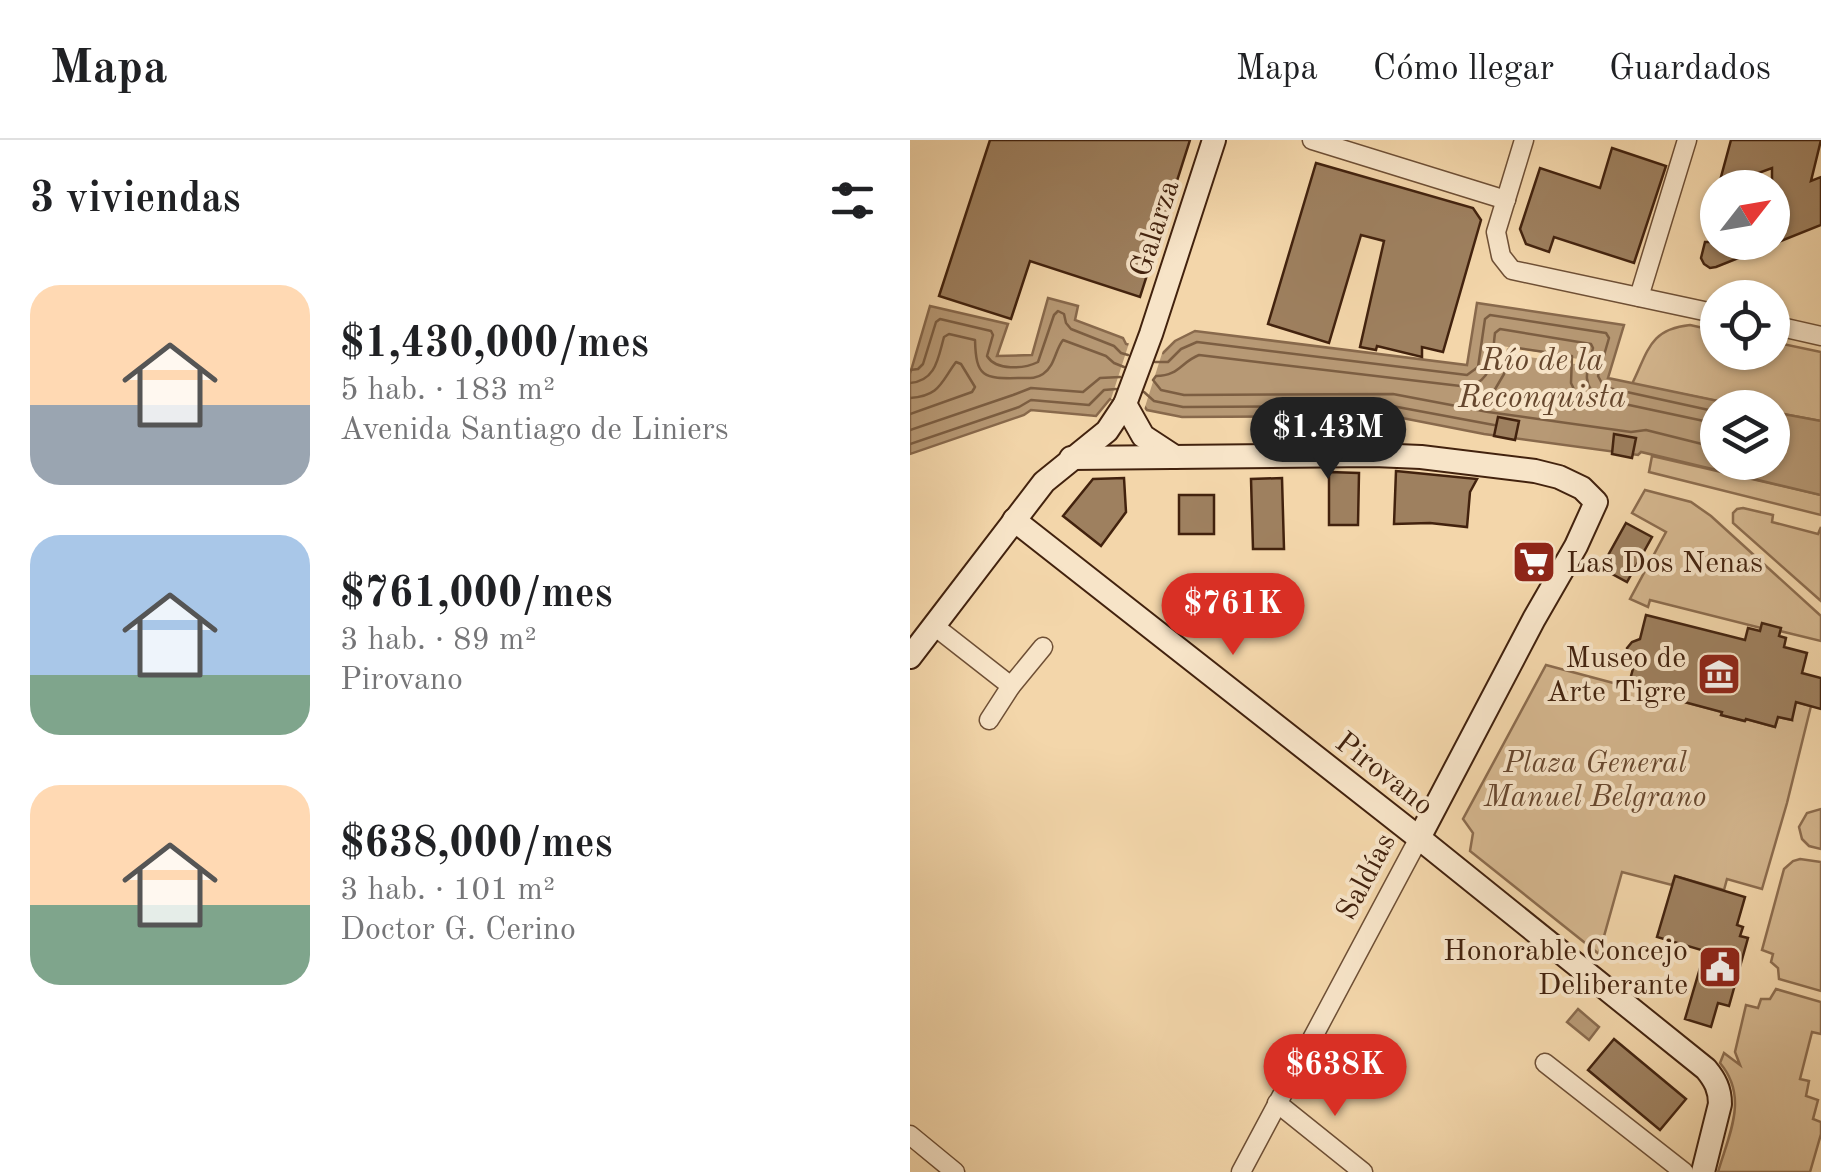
<!DOCTYPE html>
<html lang="es">
<head>
<meta charset="utf-8">
<style>
  :root { --surface:#fff; --page:#f2f2f2; --text:#202124; --muted:#757577; --line:#e0e0e0; --accent:#d93025 }
  body { margin:0; font-family:"Old Standard TT",serif; background:var(--page); color:var(--text); height:100vh; display:flex; flex-direction:column; font-size:38px; white-space:nowrap }
  * { box-sizing:border-box; margin:0 }
  p { font-size:32px; color:var(--muted) }
  .icon { flex:none; width:55px; height:55px; fill:none; stroke:currentColor; stroke-width:2; stroke-linecap:round; stroke-linejoin:round }
  .map { position:relative; flex:1; overflow:hidden }
  .drawer { display:flex; flex-direction:column; background:var(--surface); width:910px }
  .drawer>* { flex:none }
  .needle { width:65px; rotate:59deg }
  .fabs { position:absolute; left:790px; top:30px; display:grid; gap:20px }
  .fabs a { display:grid; place-items:center; width:90px; height:90px; border-radius:50%; background:var(--surface); box-shadow:0 2px 8px #0004; font-size:50px }
  .price { position:absolute; translate:-50% -85px; padding:0 22px; border-radius:35px; background:var(--accent); color:#fff; font-size:32px; line-height:65px; filter:drop-shadow(0 2px 5px #0008) }
  .price::after { content:''; position:absolute; left:50%; top:60px; width:30px; height:22px; margin-left:-15px; background:inherit; clip-path:polygon(0 0,100% 0,50% 100%) }
  .price.active { background:#222; color:#fff }
  ul { padding:0; list-style:none }
  li { display:flex; align-items:center; gap:30px; height:250px; padding:0 30px }
  li span { display:grid; place-items:center; flex:none; width:280px; height:200px; border-radius:30px; color:#555 }
  li>.icon { margin-inline-start:auto }
  span .icon { width:120px; height:120px; fill:#fffc; stroke-width:1 }
  li b { font-size:42px }
  h2 { display:flex; justify-content:space-between; align-items:center; height:120px; padding:0 30px; font-size:42px }
  header { display:flex; align-items:center; gap:60px; box-sizing:border-box; height:140px; padding:0 50px; background:var(--surface); border-bottom:2px solid var(--line) }
  header strong { font-size:48px }
  nav { display:flex; gap:55px; margin-inline-start:auto; font-size:35px }
  main { display:flex; flex:1; min-height:0 }
  .map>svg:first-child { display:block }
  .green { fill:#d5b78f; stroke:#8c6c4e; stroke-width:2.5 }
  .water { fill:#b79975; stroke:#88694c; stroke-width:2.5 }
  .pier { fill:#f3d6aa }
  .lines { fill:none; stroke-linecap:round; stroke-linejoin:round }
  .shore { stroke:#7c5e42; stroke-width:2.5 }
  .building { fill:#9e805f; stroke:#42220e; stroke-width:2.5 }
  .street-casing { stroke:#6e4f35; stroke-width:21 }
  .secondary-casing { stroke:#42220e; stroke-width:26 }
  .street { stroke:#f7e4c8; stroke-width:18 }
  .secondary { stroke:#f7e4c8; stroke-width:22 }
  .labels { text-anchor:middle; stroke-width:8; stroke-linejoin:round; paint-order:stroke }
  .street-label { font-size:30px; fill:#42220e; stroke:#f7e4c8 }
  .poi-label { font-size:30px; fill:#42220e; stroke:#f7e4c8; text-anchor:end }
  .park-label { font-size:30px; font-style:italic; fill:#67472e; stroke:#f7e4c8 }
  .water-label { font-size:32px; font-style:italic; fill:#65462d; stroke:#f7e4c8 }
</style>
</head>
<body>
<header>
<strong>Mapa</strong>
<nav><a>Mapa</a><a>Cómo llegar</a><a>Guardados</a></nav>
</header>
<main>
<section class="drawer">
<h2>3 viviendas<svg class="icon" aria-label="filters" viewBox="0 0 24 24"><path d="M4 7h16M4 17h16"/><circle cx="9" cy="7" r="2"/><circle cx="15" cy="17" r="2"/></svg></h2>
<ul>
<li><span style="background:linear-gradient(#ffd9b3 60%,#9aa5b1 0)"><svg class="icon" aria-label="home" viewBox="0 0 24 24"><path d="M3 11l9-7 9 7M6 9v11h12V9"/></svg></span><div><b>$1,430,000/mes</b><p>5 hab. · 183 m²</p><p>Avenida Santiago de Liniers</p></div></li>
<li><span style="background:linear-gradient(#a9c7e8 70%,#7fa58c 0)"><svg class="icon" aria-label="home" viewBox="0 0 24 24"><path d="M3 11l9-7 9 7M6 9v11h12V9"/></svg></span><div><b>$761,000/mes</b><p>3 hab. · 89 m²</p><p>Pirovano</p></div></li>
<li><span style="background:linear-gradient(#ffd9b3 60%,#7fa58c 0)"><svg class="icon" aria-label="home" viewBox="0 0 24 24"><path d="M3 11l9-7 9 7M6 9v11h12V9"/></svg></span><div><b>$638,000/mes</b><p>3 hab. · 101 m²</p><p>Doctor G. Cerino</p></div></li>
</ul>
</section>
<div class="map">
<svg width="911" height="1032" viewBox="0 0 911 1032">
  <rect width="100%" height="100%" fill="#f3d6aa"/>
  <filter id="stains"><feTurbulence type="fractalNoise" baseFrequency=".002" numOctaves="4"/><feColorMatrix values="0 0 0 0 .2 0 0 0 0 .09 0 0 0 0 .02 0 0 0 .5 -.17"/></filter>
  <radialGradient id="worn" r=".72"><stop offset=".6" stop-color="#630" stop-opacity="0"/><stop offset="1" stop-color="#630" stop-opacity=".3"/></radialGradient>
  <g class="green">
    <path d="M780 185 807 191 808 212H862L863 202 911 212V281L863 272 862 268 837 267 722 244C738 212 739 189 780 185Z"/>
    <path d="M742 316 911 355V375L739 332Z"/>
    <path d="M735 350 781 362 801 376 911 476V501L870 491 852 484 851 488 740 460 738 467 720 459 756 392 722 373Z"/>
    <path d="M833 368 863 375 862 382 908 394 911 387V461L823 383V373L827 369Z"/>
    <path d="M636 525 812 572V575L834 581 836 579 865 587 868 577 882 580 875 559 901 566 877 663 852 749 817 739 814 750 765 736 762 745 712 732 689 814 560 711 563 693 553 679Z"/>
    <path d="M911 669V709L899 706 892 699 889 687 897 673Z"/>
    <path d="M890 719 911 722V851L869 839 868 828 861 822 863 814 852 810 874 729 883 721Z"/>
    <path d="M866 849 911 862V894L902 892 890 939 899 941 896 956 908 960 903 979 911 982V994L900 1032H808C819 994 839 957 810 923L814 913 830 925 825 912 836 865 848 868 851 859H860Z"/>
  </g>
  <g class="water">
    <path d="M138 158 168 166 165 180 213 198 216 204 253 213 265 201 285 191 557 225 567 163 714 185 698 238 837 267 808 268V322H862L863 272 911 281V355L731 312 728 315 574 294 482 276 272 277 237 270 231 262 200 259 186 276 121 270 114 275 0 314V234L20 166 98 184 87 216 122 215Z"/>
    <path d="M668 869 689 887 679 900 657 882Z"/>
  </g>
  <g class="pier">
    <path d="M220 200 251 208 255 204 234 270 201 259Z"/>
    <path d="M580 204 680 221 678 226 579 211Z"/>
  </g>
  <g class="lines">
    <g class="shore">
      <path d="M601 207 662 216 661 243 670 262 669 267 664 269 586 257 584 251 594 234 598 210Z"/>
      <path d="M245 222H258L271 209 287 202 557 235 568 227 575 179 580 175 696 193 699 198 688 236 694 247 808 272"/>
      <path d="M0 230 8 229 13 224 26 182 30 179 81 191 83 195 77 216C86 231 114 229 128 222L144 175 148 171 154 174 156 183 161 189 204 206 211 213 218 215"/>
      <path d="M0 243C26 241 28 218 34 197L39 194 65 200C66 237 73 239 110 238 118 238 126 239 133 234 145 226 145 210 153 200L196 216 204 223 214 227"/>
      <path d="M234 252 244 261 273 267 482 266 584 285"/>
      <path d="M0 258C30 256 31 242 46 222L51 224 65 247 62 252 0 274"/>
      <path d="M808 284 691 259C670 246 677 229 683 208L681 204 590 189 585 193C582 216 584 239 559 247L289 215C271 222 269 236 246 236L243 240 251 250 274 255 483 254 578 272 721 292 736 290 808 308"/>
      <path d="M0 290 103 255 121 248 173 252 190 238 210 237"/>
      <path d="M0 304 109 267 121 260 179 265 194 250 206 249"/>
    </g>
  </g>
  <g class="building">
    <path d="M80 0H280L230 157 120 121 101 179 29 156Z"/>
    <path d="M821 0H911L901 41 911 37V85L806 127 800 128 794 124 791 118 795 102H862V28L808 48Z"/>
    <path d="M702 8 756 26 724 123 644 97 639 112 616 104 610 89 630 28 690 48Z"/>
    <path d="M406 23 563 68 571 80 533 212 512 207V217L467 206 466 210 450 207 474 101 451 95 419 203 358 184Z"/>
    <path d="M588 277 609 281 605 300 584 296Z"/>
    <path d="M704 294 726 298 722 318 702 314Z"/>
    <path d="M486 331 567 339 560 352 557 387 520 383 484 384Z"/>
    <path d="M419 332 449 333 448 385H419Z"/>
    <path d="M214 338 216 372 191 406 153 376 183 339Z"/>
    <path d="M372 338 374 409H343L341 339Z"/>
    <rect x="269" y="355" width="35" height="39"/>
    <path d="M716 383 742 397 717 442 691 428Z"/>
    <path d="M736 475 835 500 838 488 850 491 852 483 871 488 869 496 876 498 874 507 897 513 892 533 911 538V569L886 562 882 580 868 577 865 587 836 579 835 581 811 575 812 572 718 547 724 525 718 515 717 508 722 502 730 499Z"/>
    <path d="M765 736 835 757 827 785 833 787 830 796 838 798 819 866 808 863 801 887 775 879 795 811 747 797Z"/>
    <path d="M704 899 776 959 750 990 678 930Z"/>
  </g>
  <g class="lines">
    <defs>
      <g id="street">
        <path d="M402 0 596 60"/>
        <path d="M614 0 586 92 591 116 602 130 808 174"/>
        <path d="M729 157 777 0"/>
        <path d="M862 185 911 196"/>
        <path d="M23 485 101 546"/>
        <path d="M79 580 101 546 133 507"/>
        <path d="M635 923 774 1032"/>
        <path d="M367 963 453 1032"/>
        <path d="M0 995 45 1032"/>
        <path d="M331 1032 509 698"/>
      </g>
      <g id="secondary">
        <path d="M215 264 233 296 265 317"/>
        <path d="M161 318 464 315 511 317 625 331 649 337 672 348 686 362 666 406 624 479 509 698"/>
        <path d="M104 380 509 698 796 929C805 940 810 949 810 964L793 1032"/>
        <path d="M0 517 134 342 197 291 215 264 241 194 304 0"/>
      </g>
    </defs>
    <use href="#street" class="street-casing"/>
    <use href="#secondary" class="secondary-casing"/>
    <use href="#street" class="street"/>
    <use href="#secondary" class="secondary"/>
  </g>
  <defs>
    <symbol id="supermarket-square" viewBox="-11 -11 22 22"><rect x="-9" y="-9" width="18" height="18" rx="4" fill="#8f2418" stroke="#f7e4c8"/><path d="M-6-5.5h2.5l.6 2H6L4.5 2H-2.5L-4.4-4H-6ZM-1.5 3.2a1.3 1.3 0 1 0 .1 0ZM3 3.2a1.3 1.3 0 1 0 .1 0Z" fill="#fff"/></symbol>
    <symbol id="museum-square" viewBox="-11 -11 22 22"><rect x="-9" y="-9" width="18" height="18" rx="4" fill="#8f2418" stroke="#f7e4c8"/><path d="M0-6L6-3V-2H-6V-3ZM-5-1h2V3h-2ZM-1-1h2V3h-2ZM3-1h2V3H3ZM-6 4H6V6H-6Z" fill="#fff"/></symbol>
    <symbol id="civic-square" viewBox="-11 -11 22 22"><rect x="-9" y="-9" width="18" height="18" rx="4" fill="#8f2418" stroke="#f7e4c8"/><path d="M-.6-6.5H3V-4.5H.6V-3L4-1V1h2V6H-6V1h2V-1L-.6-3ZM-1.2 2.5V6h2.4V2.5Z" fill="#fff"/></symbol>
  </defs>
  <g fill-rule="evenodd">
    <use href="#supermarket-square" x="599" y="397" width="50" height="50"/>
    <use href="#museum-square" x="784" y="509" width="50" height="50"/>
    <use href="#civic-square" x="785" y="802" width="50" height="50"/>
  </g>
  <g class="labels">
    <g class="street-label">
      <text transform="translate(244 88) rotate(-72)" y="10">Galarza</text>
      <text transform="translate(475 633) rotate(38)" y="10">Pirovano</text>
      <text transform="translate(455 736) rotate(-62)" y="10">Saldías</text>
    </g>
    <g class="poi-label">
      <text x="656" y="432" text-anchor="start">Las Dos Nenas</text>
      <text x="776" y="527">Museo de<tspan x="776" dy="34">Arte Tigre</tspan></text>
      <text x="778" y="820">Honorable Concejo<tspan x="778" dy="34">Deliberante</tspan></text>
    </g>
    <g class="park-label">
      <text x="685" y="632">Plaza General<tspan x="685" dy="34">Manuel Belgrano</tspan></text>
    </g>
    <g class="water-label">
      <text x="632" y="230">Río de la<tspan x="632" dy="37">Reconquista</tspan></text>
    </g>
  </g>
  <rect width="100%" height="100%" filter="url(#stains)"/>
  <rect width="100%" height="100%" fill="url(#worn)"/>
</svg>
<div class="fabs">
<a><svg class="needle" viewBox="-14 -14 28 28"><path d="M0-13l5 13h-10z" fill="#e53935"/><path d="M0 13l5-13h-10z" fill="#757577"/></svg></a>
<a><svg class="icon" aria-label="locate" viewBox="0 0 24 24"><circle cx="12" cy="12" r="6"/><path d="M12 2v4M12 18v4M2 12h4M18 12h4"/></svg></a>
<a><svg class="icon" aria-label="layers" viewBox="0 0 24 24"><path d="M12 4l9 5-9 5-9-5zM3 14l9 5 9-5"/></svg></a>
</div>
<b class="price active" style="left:418px;top:342px">$1.43M</b>
<b class="price" style="left:323px;top:518px">$761K</b>
<b class="price" style="left:425px;top:979px">$638K</b>
</div>
</main>
</body>
</html>
